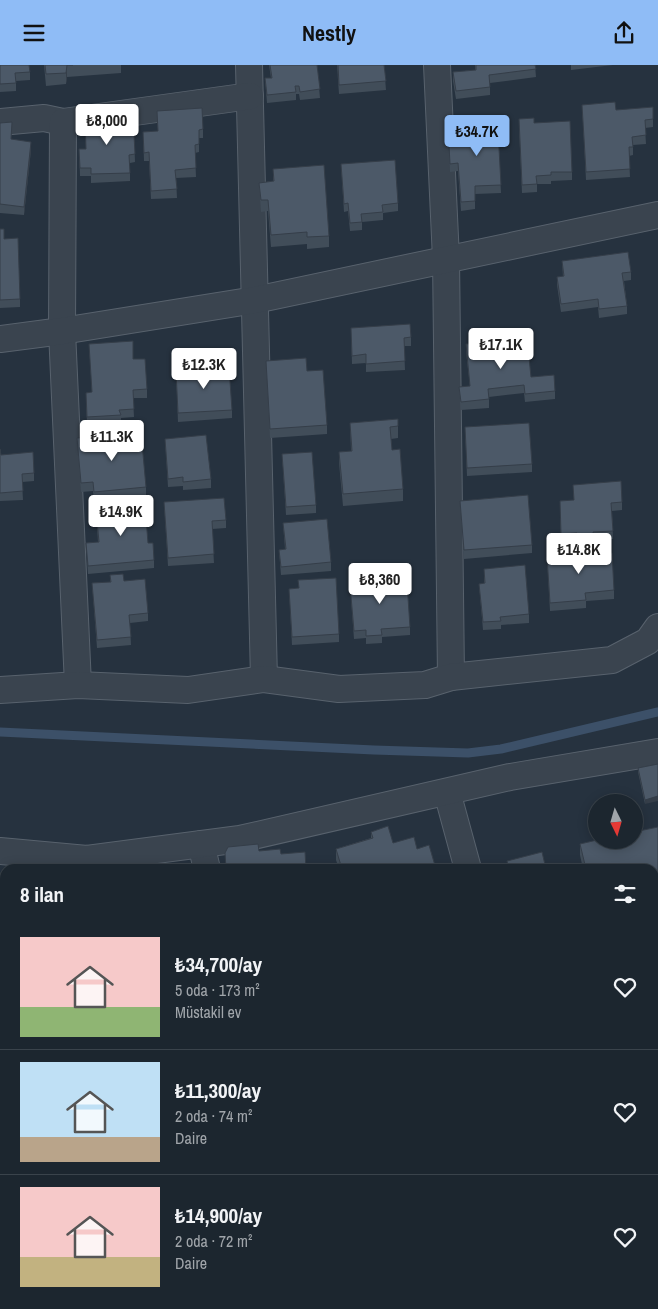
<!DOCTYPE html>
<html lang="tr">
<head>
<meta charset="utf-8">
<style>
  :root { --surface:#1c262f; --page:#252e37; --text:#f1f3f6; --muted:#a0a5aa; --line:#3a434b; --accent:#8fbcf6 }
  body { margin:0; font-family:"Archivo Narrow",sans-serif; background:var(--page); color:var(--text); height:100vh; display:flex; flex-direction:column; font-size:19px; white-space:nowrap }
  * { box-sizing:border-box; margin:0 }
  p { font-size:16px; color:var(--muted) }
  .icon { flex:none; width:28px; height:28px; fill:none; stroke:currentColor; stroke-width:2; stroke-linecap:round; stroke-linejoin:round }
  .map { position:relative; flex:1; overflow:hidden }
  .panel { position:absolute; left:0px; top:799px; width:659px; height:446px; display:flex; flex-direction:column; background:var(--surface); border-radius:15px 15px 0 0; box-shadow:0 2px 12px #0003,0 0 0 1px var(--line) }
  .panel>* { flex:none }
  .needle { width:32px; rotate:175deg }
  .controls { position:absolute; left:588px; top:729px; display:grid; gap:10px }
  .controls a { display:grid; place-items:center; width:55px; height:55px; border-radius:50%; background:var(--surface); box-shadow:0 2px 12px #0003,0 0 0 1px var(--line); font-size:25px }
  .price { position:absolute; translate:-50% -42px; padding:0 11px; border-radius:5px; background:#fff; color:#222; font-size:16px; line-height:32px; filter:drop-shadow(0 1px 2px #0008) }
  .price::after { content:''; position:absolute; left:50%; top:30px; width:15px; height:11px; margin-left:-8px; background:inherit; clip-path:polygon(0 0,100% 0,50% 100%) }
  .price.current { background:var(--accent); color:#111 }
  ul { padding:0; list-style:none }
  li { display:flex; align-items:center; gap:15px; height:125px; padding:0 20px }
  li+li { border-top:1px solid var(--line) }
  li span { display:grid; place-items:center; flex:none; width:140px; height:100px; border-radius:0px; color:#555 }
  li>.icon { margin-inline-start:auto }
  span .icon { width:60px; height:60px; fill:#fffc; stroke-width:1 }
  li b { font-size:21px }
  h2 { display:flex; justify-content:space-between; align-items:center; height:60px; padding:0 20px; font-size:21px }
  header { display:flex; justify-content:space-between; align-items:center; height:65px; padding:0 20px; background:var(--accent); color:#111; font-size:22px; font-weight:700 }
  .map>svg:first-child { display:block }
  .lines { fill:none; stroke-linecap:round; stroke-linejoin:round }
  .stream { stroke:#3c5068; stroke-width:9 }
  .minor-casing { stroke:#58626d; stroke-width:28 }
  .minor { stroke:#3a444f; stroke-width:26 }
  .wall { fill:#414d59 }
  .shaded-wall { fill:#353e49 }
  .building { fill:#4c5968; stroke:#353e49 }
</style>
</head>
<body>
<header><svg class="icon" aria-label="menu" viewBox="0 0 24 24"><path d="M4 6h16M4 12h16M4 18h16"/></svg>Nestly<svg class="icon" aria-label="share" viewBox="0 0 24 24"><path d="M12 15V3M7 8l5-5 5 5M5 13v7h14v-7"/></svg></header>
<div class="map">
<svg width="658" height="1244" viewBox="0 0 658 1244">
  <rect width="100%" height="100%" fill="#26323f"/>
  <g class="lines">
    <path class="stream" d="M0 667 374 685 468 688 501 684 658 647"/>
    <defs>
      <g id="minor">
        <path d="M249 0 264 614"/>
        <path d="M437 0 446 194 451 612"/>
        <path d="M0 57 44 53 63 57 250 31"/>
        <path d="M63 57 62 266 78 620"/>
        <path d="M0 274 62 266 255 235 658 150"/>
        <path d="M0 625 78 620 188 625 264 614 339 624 425 620 451 612 612 595 648 576 658 562"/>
        <path d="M447 727 468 804"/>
        <path d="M201 779 207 804"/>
        <path d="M0 786 87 794 240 774 510 712 658 687"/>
        <path d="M654 1061 658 1060"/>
        <path d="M123 1240V1244"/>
        <path d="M392 1240V1244"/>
      </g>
    </defs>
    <use href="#minor" class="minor-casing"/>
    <use href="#minor" class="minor"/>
  </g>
  <g class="wall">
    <path d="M0 0 30 7V15L16 16V26L0 27Z"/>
    <path d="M44 0H121V8L67 12 66 19 46 21Z"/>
    <path d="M269 0H317L320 33 300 35 299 29H296V35L267 38 265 13H271Z"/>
    <path d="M337 0H384L386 25 339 29Z"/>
    <path d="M475 0H535L536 12 490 18V30L456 34 453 16V7L475 5Z"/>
    <path d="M571 0H613L571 5Z"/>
    <path d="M582 40 616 45 653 54V62L645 63 646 79 633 80V90L629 91 630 112 586 115Z"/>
    <path d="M157 46 203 64V73H199V87L195 88 196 112 176 113 177 133 151 134 149 96H144L143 67 158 66Z"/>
    <path d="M503 54V73H498L501 128 475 129V144L461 146 458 106 450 107 449 80 457 79V63L479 62V56Z"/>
    <path d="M0 58 11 75 31 85 24 150 0 148Z"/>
    <path d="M534 58 572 107V115L551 116V119H537V127L522 128 519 62Z"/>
    <path d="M127 70H134L135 97 130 98V116L91 118V111H80L79 84H86Z"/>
    <path d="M341 99 398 138V146L383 148V155L362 157V165L350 166 348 146 344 147Z"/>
    <path d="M273 104 329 171V182L307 184V179L271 182 268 146 261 147 259 118 273 116Z"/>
    <path d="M0 164 4 174 20 234V242L0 243Z"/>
    <path d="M562 196 631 207V215L624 216 627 241V249L599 253 598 242 561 247 557 220V212H563Z"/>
    <path d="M351 263 411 272V281H404L405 305 366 307V298L352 299Z"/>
    <path d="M89 279 133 294 147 324V333H133L134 352 121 353V358L87 360 86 328 92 327Z"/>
    <path d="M466 279 531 312 555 326V334L525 337 524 328 489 332V343L461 345 459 322 470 321 466 287Z"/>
    <path d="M266 296 307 306 327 360V369L270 373Z"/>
    <path d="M176 306 232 345V353L178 357Z"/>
    <path d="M398 354V373L391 374 392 385 403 424V436L343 441 339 398V387L351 386 350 358Z"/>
    <path d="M465 362 532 399V407L467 411Z"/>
    <path d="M77 373 146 422V430L94 435 93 426 81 427Z"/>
    <path d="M165 374 211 414V423L183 425V421L168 422Z"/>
    <path d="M0 384 1 390 34 408V416L22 417 23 435 0 436Z"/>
    <path d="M282 389 316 440V448L286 450Z"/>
    <path d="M573 420 622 437V445L612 446 613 474 594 475V480L578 481 577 476 561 477 560 436 574 435Z"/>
    <path d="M460 436 532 480V488L464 494Z"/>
    <path d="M164 437 226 455V463L212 464 214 498 168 501Z"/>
    <path d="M96 445 148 478 154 495V503L88 509 86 478 98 477Z"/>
    <path d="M283 458 331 497V506L281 510 279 485 285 484Z"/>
    <path d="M564 484 582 490 614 525V534L586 536V543L550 546 547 492 564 490Z"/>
    <path d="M484 504 529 549V558L501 560V564L483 565 479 519H484Z"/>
    <path d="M110 510 124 516 148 548V556L130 558 131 580 97 583 92 518 110 517Z"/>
    <path d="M364 511 391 519 410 562V570L382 572V578L366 579V573L354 574 350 520 364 519Z"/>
    <path d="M298 523 339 569V577L292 580 289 524Z"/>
    <path d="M658 699 645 739 638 707V703Z"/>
    <path d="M658 762V826L654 827V804H583L580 790V779Z"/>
    <path d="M371 767 393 778 417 784 436 804H339L336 795V784L371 773Z"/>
    <rect x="0" y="825" width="5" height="74"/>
    <path d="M658 894V952H654V895Z"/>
    <rect x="0" y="905" width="5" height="50"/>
    <path d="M658 961V1028L654 1029V962Z"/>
    <path d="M5 1052V1090L0 1089V1081Z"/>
    <rect x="0" y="1169" width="5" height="49"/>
  </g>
  <g class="shaded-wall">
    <path d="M67 0V12L66 19V8Z"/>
    <path d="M31 77V85L24 150V142Z"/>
    <path d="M658 731V736L645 739V735Z"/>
    <path d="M658 814V826L654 827V815Z"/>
  </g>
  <g class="building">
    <path d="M0 0H29L30 7 15 8 16 18 0 19Z"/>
    <path d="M45 0H73H67L66 8 46 9Z"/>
    <path d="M270 0H317L320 24 300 27 299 21H295L296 27 267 30 265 13H272Z"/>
    <path d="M338 0H384L386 16 339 20Z"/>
    <path d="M476 0H535L536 4 489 10 490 22 456 26 453 7 476 5Z"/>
    <path d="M615 37 616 45 653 42V54L645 55 646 70 632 72 633 82H629L630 104 586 107 582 40Z"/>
    <path d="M202 43 203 64 199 65V79L195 80 196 103 175 105 177 124 151 126 149 87 144 88 143 67 158 66 157 46Z"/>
    <path d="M126 51 127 70H134L135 89 129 90 130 108 91 109V103H80L79 84H86L85 53Z"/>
    <path d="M534 53V58L570 56 572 107H551V110L536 111 537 119 522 120 519 54Z"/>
    <path d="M503 54V65H498L501 120 475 121V136L461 137 458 98 450 99 449 80 458 79 457 63 479 62V56Z"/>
    <path d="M12 57 11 74 31 77 24 142 0 139V58Z"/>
    <path d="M395 95 398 138 382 140 383 147 361 149 362 157 350 158 348 138 344 139 341 99Z"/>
    <path d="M324 100 329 171 307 172V167L271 170 268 135H261L259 118 274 116 273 104Z"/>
    <path d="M0 164H4V174L18 173 20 234 0 235Z"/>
    <path d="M628 187 631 207 622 208 627 241 599 244 598 234 561 239 557 212 564 211 562 196Z"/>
    <path d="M410 259 411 272 404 273 405 296 366 299V289L352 291 351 263Z"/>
    <path d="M527 273 531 312 554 310 555 326 525 329 524 320 488 324 489 334 461 337 459 322 470 321 466 279Z"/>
    <path d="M133 276V294H145L147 324 133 325 134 344 119 345 121 350 87 352 86 328 92 327 89 279Z"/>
    <path d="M306 293 307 306 323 305 327 360 270 364 266 296Z"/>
    <path d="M229 302 232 345 178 348 176 306Z"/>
    <path d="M398 354V361L390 362 392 385 400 384 403 424 343 429 339 387 352 386 350 358Z"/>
    <path d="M529 358 532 399 467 403 465 362Z"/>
    <path d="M141 367 146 422 94 427 93 417 81 418 77 373Z"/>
    <path d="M206 370 211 414 183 417V412L168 414 165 374Z"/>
    <path d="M0 384 1 390 33 387 34 408 22 409 23 426 0 428Z"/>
    <path d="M312 387 316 440 286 442 282 389Z"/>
    <path d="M621 416 622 437 611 438 613 466 593 467 594 472 578 473 577 468 561 469 560 436 574 435 573 420Z"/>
    <path d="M528 430 532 480 464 485 460 436Z"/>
    <path d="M224 433 226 455 212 456 214 489 168 493 164 437Z"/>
    <path d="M145 440 148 478H153L154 495 88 501 86 478 99 477 96 445Z"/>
    <path d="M327 454 331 497 281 502 279 485 286 484 283 458Z"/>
    <path d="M582 482V490L612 488 614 525 585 528 586 535 550 538 547 492 564 490V484Z"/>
    <path d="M525 500 529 549 500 552 501 556 483 557 479 519 485 518 484 504Z"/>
    <path d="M123 509 124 516 145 514 148 548 129 550 131 572 97 575 92 518 111 517 110 510Z"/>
    <path d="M390 509 391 519 407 518 410 562 381 564 382 570 366 571V565L354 566 350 520 365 518 364 511Z"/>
    <path d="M336 513 339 569 292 572 289 524 299 523 298 515Z"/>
    <path d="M658 699V731L645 735 638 703Z"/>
    <path d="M388 761 393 778 414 772 417 784 429 780 436 804H342L336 784 373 773 371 767Z"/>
    <path d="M658 762V814L654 815V804H586L580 779 597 775H634V767Z"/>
    <path d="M258 779 259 786 280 784 281 789 305 787 306 804H226L225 788 228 782Z"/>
    <path d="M542 787 546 804H509L507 796Z"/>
    <rect x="0" y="825" width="5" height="62"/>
    <path d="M658 894V943L654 944V895Z"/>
    <rect x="0" y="905" width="5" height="42"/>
    <path d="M658 961V1016L654 1017V962Z"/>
    <path d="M2 1052H5V1081H0Z"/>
    <path d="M0 1169H5V1210L0 1209Z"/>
    <rect x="29" y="1240" width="71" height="4"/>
    <rect x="141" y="1240" width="58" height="4"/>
    <path d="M416 1240H474V1244H417Z"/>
  </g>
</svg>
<div class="controls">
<a><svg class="needle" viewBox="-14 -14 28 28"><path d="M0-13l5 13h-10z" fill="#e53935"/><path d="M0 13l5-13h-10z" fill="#a0a5aa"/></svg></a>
</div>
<b class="price" style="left:107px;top:81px">₺8,000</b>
<b class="price current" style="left:477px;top:92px">₺34.7K</b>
<b class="price" style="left:501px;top:305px">₺17.1K</b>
<b class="price" style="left:204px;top:325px">₺12.3K</b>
<b class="price" style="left:112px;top:397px">₺11.3K</b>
<b class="price" style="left:121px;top:472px">₺14.9K</b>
<b class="price" style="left:579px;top:510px">₺14.8K</b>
<b class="price" style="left:380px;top:540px">₺8,360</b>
<section class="panel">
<h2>8 ilan<svg class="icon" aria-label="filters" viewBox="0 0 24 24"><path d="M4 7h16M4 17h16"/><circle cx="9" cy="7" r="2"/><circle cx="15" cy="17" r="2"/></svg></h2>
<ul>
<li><span style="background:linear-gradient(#f6c9c9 70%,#8fb573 0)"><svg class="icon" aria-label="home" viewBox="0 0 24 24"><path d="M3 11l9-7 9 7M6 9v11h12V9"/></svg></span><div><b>₺34,700/ay</b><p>5 oda · 173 m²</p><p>Müstakil ev</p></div><svg class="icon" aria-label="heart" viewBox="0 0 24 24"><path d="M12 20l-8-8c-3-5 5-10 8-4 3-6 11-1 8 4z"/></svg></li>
<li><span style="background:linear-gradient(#bfe0f5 75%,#b9a48a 0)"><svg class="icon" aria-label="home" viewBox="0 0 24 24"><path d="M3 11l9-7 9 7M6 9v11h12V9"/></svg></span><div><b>₺11,300/ay</b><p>2 oda · 74 m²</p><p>Daire</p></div><svg class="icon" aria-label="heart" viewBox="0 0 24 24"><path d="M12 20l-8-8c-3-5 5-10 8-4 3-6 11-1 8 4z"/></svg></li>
<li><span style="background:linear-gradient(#f6c9c9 70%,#c2b280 0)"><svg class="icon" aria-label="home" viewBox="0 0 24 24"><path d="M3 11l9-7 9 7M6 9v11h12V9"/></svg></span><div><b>₺14,900/ay</b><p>2 oda · 72 m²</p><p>Daire</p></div><svg class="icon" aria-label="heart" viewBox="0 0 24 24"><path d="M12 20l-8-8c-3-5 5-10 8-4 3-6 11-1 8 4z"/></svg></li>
</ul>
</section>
</div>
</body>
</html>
